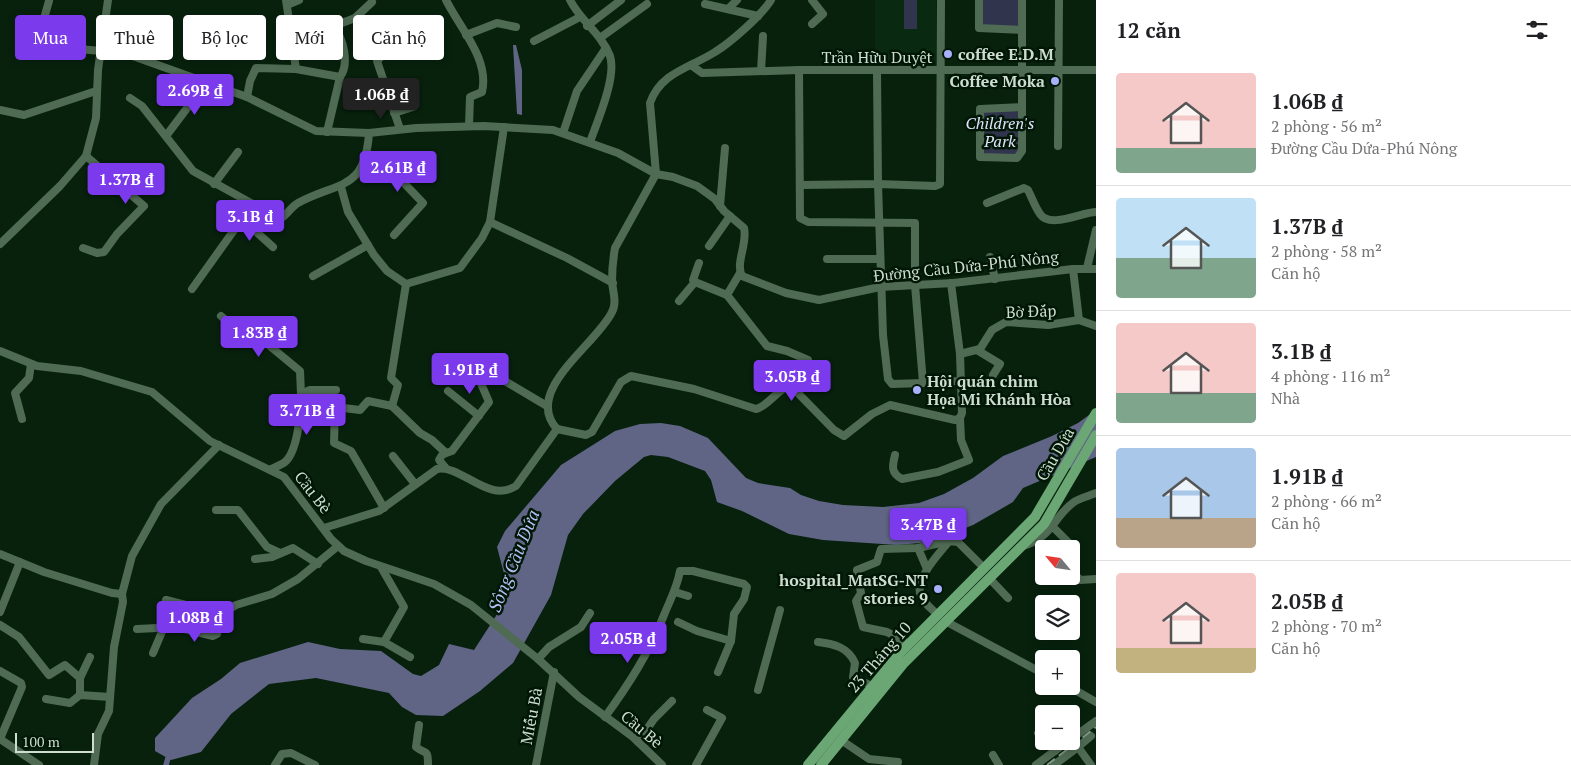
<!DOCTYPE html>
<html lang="vi">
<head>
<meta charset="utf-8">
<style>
  :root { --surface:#fff; --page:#f6f6f6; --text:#202124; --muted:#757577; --line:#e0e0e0; --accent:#7c3aed }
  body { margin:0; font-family:"PT Serif",serif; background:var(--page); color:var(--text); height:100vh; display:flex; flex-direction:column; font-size:19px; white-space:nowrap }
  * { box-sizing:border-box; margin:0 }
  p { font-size:16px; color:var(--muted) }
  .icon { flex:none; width:28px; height:28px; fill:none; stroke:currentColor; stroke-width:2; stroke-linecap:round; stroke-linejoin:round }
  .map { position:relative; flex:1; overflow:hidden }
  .drawer { display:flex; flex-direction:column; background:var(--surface); width:475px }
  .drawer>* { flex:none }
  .hud { position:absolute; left:15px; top:15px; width:475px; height:45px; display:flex; gap:10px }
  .needle { width:32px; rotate:299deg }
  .buttons { position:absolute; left:1035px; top:540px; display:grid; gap:10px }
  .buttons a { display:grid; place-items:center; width:45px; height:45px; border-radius:5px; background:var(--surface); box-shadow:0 2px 8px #0003; font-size:25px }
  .scale { position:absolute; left:15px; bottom:12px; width:79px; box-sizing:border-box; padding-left:5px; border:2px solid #ceddcf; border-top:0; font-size:14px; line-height:18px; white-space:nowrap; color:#ceddcf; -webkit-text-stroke:4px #011705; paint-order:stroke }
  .price { position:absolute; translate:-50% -42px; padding:0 11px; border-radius:5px; background:var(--accent); color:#fff; font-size:16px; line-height:32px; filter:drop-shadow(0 1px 2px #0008) }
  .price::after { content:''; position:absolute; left:50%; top:30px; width:15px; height:11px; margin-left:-8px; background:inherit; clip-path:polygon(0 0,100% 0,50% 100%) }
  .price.on { background:#222; color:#fff }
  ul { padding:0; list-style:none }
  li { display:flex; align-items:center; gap:15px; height:125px; padding:0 20px }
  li+li { border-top:1px solid var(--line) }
  li span { display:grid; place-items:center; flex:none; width:140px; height:100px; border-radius:5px; color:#555 }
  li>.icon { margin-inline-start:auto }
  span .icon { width:60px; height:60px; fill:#fffc; stroke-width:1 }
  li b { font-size:21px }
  h2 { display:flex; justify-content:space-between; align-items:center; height:60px; padding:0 20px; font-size:21px }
  .pill { padding:0 18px; border-radius:5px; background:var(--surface); box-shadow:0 2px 8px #0003; font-size:18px; line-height:45px }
  .pill.on { background:var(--accent); color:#fff }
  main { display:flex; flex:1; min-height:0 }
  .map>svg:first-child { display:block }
  .built { fill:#092a11 }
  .green { fill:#30344c }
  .water { fill:#606585 }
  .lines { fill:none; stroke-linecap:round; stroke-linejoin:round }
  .canal { stroke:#606585; stroke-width:5.5 }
  .minor { stroke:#4f6b53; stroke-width:8 }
  .major { stroke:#6ba774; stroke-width:10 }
  .rail { stroke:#829585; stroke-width:2; stroke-dasharray:10 5; stroke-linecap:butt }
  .poi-dot { fill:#a7b1fc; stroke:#011705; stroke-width:2 }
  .labels { text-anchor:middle; stroke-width:5; stroke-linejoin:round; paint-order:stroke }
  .poi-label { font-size:16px; font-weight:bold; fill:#ceddcf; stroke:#011705; text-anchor:start }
  .street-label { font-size:16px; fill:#ceddcf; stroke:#011705 }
  .park-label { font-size:16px; font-style:italic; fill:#dfe3fb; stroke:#011705 }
  .water-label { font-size:18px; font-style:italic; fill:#b7bff8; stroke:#011705 }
</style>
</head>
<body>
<main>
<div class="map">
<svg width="1096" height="765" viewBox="0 0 1096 765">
  <rect width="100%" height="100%" fill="#07210d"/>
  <g class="built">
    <path d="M875 0H936V62L875 60Z"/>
    <path d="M113 21 155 36 148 57 109 45Z"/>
  </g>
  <g class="green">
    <rect x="904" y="0" width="13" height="29"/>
    <path d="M981 0H1020L1019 27H982Z"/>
    <path d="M983 110H1017L1019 114 1020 151 1016 155 983 156Z"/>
  </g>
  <g class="water">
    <path d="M513 45H516L522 70V115L517 114Z"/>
    <path d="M1096 410V457L1023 488 1013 502 994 513 973 525 931 542 897 545 823 540 789 534 742 511 717 502 711 480 705 471 668 457 651 455 644 457 615 481 583 514 568 535 551 595 513 663 480 691 443 716 416 715 402 707 389 693 316 678 269 684 231 714 201 752 171 760 155 751V738L192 698 221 679 240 663 308 642 340 649 381 651 413 674 421 676 439 665 449 644 474 650 503 605 507 585 497 547 505 531 561 465 615 431 640 424 661 423 680 426 708 438 746 478 758 483 790 488 801 495 819 501 843 505 883 507 919 503 944 494 973 478 1003 456 1052 436 1078 423Z"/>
  </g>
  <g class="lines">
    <path class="canal" d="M166 765 170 751"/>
    <g class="minor">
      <path d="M446 0C459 27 490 59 482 92L470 97 469 126"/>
      <path d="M570 0C578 16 591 26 601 40 604 44 608 51 610 56 617 77 597 122 590 142"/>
      <path d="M979 0V28L1021 30"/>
      <path d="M49 1 41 29V46L102 51"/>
      <path d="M705 4 758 16"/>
      <path d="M287 5 299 0"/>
      <path d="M728 9 737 0"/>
      <path d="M812 24 823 14 812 0"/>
      <path d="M587 26 621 0"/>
      <path d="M466 35 497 23 516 27"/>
      <path d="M600 38 647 4"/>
      <path d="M534 41 580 17"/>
      <path d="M102 45 247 97 316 131 369 133 416 128 484 126 553 130 618 153 656 174 673 177 697 186 715 199 724 211 744 228C748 243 735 263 742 276L786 293 819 300 880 287 953 283 1073 269H1096"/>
      <path d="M391 47 377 61 400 129"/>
      <path d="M691 65 702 73 799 70H1096"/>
      <path d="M296 69 340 77"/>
      <path d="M799 70 800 218 808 222 915 223V285L923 383 961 381"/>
      <path d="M761 71 763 36"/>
      <path d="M247 97 250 81 256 68 296 69 286 0"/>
      <path d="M130 98 142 106 193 171 280 219C287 215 291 207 298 203 338 181 365 192 369 133"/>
      <path d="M1021 107 980 109V157L1017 158 1022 151V0"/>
      <path d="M0 110 24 115 96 91"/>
      <path d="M394 113 413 107 409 96"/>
      <path d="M327 132 340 77C350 63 343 39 334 26L355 18 372 2"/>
      <path d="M563 133 577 91 606 48"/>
      <path d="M166 136 206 83"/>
      <path d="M1058 146 1059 0"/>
      <path d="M367 155 403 182 423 203 394 235"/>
      <path d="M214 184 238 152"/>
      <path d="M800 185 878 184 877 71"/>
      <path d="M341 187 348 212 374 255 387 271 406 284 460 268 482 238 490 222 504 127"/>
      <path d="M987 203 1024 188 1028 190C1032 198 1035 207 1040 214 1050 229 1082 212 1096 212"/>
      <path d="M720 206 725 148"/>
      <path d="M242 219 273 247"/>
      <path d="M490 222 567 258 613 283"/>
      <path d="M0 244 60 186 86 156 96 118 98 70 108 0"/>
      <path d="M709 246 730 216"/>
      <path d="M83 248 97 253 104 252 117 234 144 206 86 156"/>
      <path d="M990 257 995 279"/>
      <path d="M827 259H879"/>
      <path d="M1087 268 1096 230"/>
      <path d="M1073 269 1079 320"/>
      <path d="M740 273 727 295 767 346 787 351 808 360 806 368 790 385"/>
      <path d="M313 276 368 245"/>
      <path d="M695 282 727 295"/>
      <path d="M951 283 960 354 980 349 992 330 1006 322 1048 325 1079 320 1096 326"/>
      <path d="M406 284 391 378 398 385 392 406 420 433 432 440 446 453 442 455 439 460 445 467"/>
      <path d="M192 289 252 205"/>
      <path d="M679 301 695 282 693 280 699 263"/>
      <path d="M221 316 259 347 265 342 300 371 301 394"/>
      <path d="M977 350 1000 364 993 375"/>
      <path d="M0 351 37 366 81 371 152 392 210 441 284 477 331 539 344 551 366 561 434 584 471 605 538 659 579 697 633 737 662 765"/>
      <path d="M505 381 547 406"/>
      <path d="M923 383 892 384 888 379 883 335 878 184 935 186 940 184 941 0"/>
      <path d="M448 391 479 416"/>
      <path d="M22 419 15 393 29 378 31 364"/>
      <path d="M557 429 586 435 592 432 621 382 631 376 694 389 756 409C768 406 777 390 790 385L834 430 844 436 872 414 890 405 955 420 960 418 962 413 960 354"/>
      <path d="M446 453 452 451 489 402 473 365"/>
      <path d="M895 455C892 467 891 473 902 479L938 472 969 460 961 440 960 418"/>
      <path d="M393 456 415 484"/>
      <path d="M271 469C275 467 281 465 285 462 298 451 301 411 301 394L310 390H336"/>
      <path d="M384 508 351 451 334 443 335 407 360 410 368 401 392 406"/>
      <path d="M216 510H238L267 547 280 553"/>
      <path d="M1053 527 1069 543 1063 549"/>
      <path d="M324 528 379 511 437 469C461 464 488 504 516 486L557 429C522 391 597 344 612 312 617 303 613 292 612 282 612 270 613 259 615 248L656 174 650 103C661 72 690 68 715 52 730 43 762 15 771 0"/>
      <path d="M1023 546C1053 537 1053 517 1074 502 1080 498 1089 496 1096 493"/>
      <path d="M918 548 927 569"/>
      <path d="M0 554 44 572 112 593 122 594 132 556 161 504 219 445"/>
      <path d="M255 559 272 557 293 548 318 564"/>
      <path d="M381 567 404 607 384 642 410 657"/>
      <path d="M1071 570 1080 580 1096 579"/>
      <path d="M989 578 1008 598"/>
      <path d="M675 592 688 596"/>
      <path d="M166 600 221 614 236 605 272 594 298 579 338 546"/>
      <path d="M0 612 20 562"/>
      <path d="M938 615C932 609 922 602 920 593 916 577 940 553 949 541L958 542 984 568"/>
      <path d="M945 621 1044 674"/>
      <path d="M678 622 697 631 731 641"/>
      <path d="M0 625 19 637 49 675 65 665 80 678"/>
      <path d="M137 629 177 627 213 636 217 634 221 614"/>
      <path d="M363 639 384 642"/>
      <path d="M818 642C834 644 848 647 855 663L853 677 872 686"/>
      <path d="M909 644 887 632 863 627 856 601 861 593 857 570 877 562 881 549 918 548 949 541"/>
      <path d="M153 653 164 627"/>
      <path d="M538 659 549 647 581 627 590 613"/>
      <path d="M0 671 21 683 22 687 0 739"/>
      <path d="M1068 686 1096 702"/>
      <path d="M758 690 780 610"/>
      <path d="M80 695V678L90 657"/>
      <path d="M46 699 70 703 80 695 110 697"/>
      <path d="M605 717C629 684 649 653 664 615 670 600 677 588 680 571H693L744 584 747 587 744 599 734 614 731 641 718 672"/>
      <path d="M419 725 416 747C426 755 428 748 428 765"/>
      <path d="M1038 733 1044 739"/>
      <path d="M0 739 39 765"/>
      <path d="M1071 739 1096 721"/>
      <path d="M841 740 869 759 898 762"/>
      <path d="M1046 741 1055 751"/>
      <path d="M638 742 654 719 672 701"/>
      <path d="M1078 747 1091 736"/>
      <path d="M993 755 999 765"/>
      <path d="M94 765 98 734 109 711 114 647 123 602 122 594"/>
      <path d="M275 765 282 754 291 753 315 765"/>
      <path d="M536 765 554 672"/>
      <path d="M696 765 722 718 707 710"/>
      <path d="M1036 765 1068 741"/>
      <path d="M1054 765 1078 747 1091 765"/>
    </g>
    <g class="major">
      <path d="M808 765 901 652 1035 517 1096 413"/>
      <path d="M821 765 903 664 1044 524 1096 435"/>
    </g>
    <path class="rail" d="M1047 765 1096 727"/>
  </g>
  <g class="poi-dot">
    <circle cx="948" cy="54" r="5"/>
    <circle cx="1055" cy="81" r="5"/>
    <circle cx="917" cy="390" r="5"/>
    <circle cx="938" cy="589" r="5"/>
  </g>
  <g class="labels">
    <g class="poi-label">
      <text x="958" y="60">coffee E.D.M</text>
      <text x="1045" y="87" text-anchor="end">Coffee Moka</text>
      <text x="927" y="387">Hội quán chim<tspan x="927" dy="18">Họa Mi Khánh Hòa</tspan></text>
      <text x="928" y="586" text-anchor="end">hospital_MatSG-NT<tspan x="928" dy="18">stories 9</tspan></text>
    </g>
    <g class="street-label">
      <text x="877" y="63">Trần Hữu Duyệt</text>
      <text transform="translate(966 266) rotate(-6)" y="6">Đường Cầu Dứa-Phú Nông</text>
      <text transform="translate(1031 311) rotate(-2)" y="6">Bờ Đắp</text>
      <text transform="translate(1055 454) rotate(-60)" y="6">Cầu Dứa</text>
      <text transform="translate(313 492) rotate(52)" y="6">Cầu Bè</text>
      <text transform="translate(879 657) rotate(-49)" y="6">23 Tháng 10</text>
      <text transform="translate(531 716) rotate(-79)" y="6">Miếu Bà</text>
      <text transform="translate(642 729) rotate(40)" y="6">Cầu Bè</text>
    </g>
    <g class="park-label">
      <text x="1000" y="129">Children's<tspan x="1000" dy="18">Park</tspan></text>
    </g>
    <g class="water-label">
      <text transform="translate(514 561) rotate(-68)" y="6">Sông Cầu Dứa</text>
    </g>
  </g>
</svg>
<div class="buttons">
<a><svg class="needle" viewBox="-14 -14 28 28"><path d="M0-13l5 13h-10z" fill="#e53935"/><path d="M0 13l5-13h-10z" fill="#757577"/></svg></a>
<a><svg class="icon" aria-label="layers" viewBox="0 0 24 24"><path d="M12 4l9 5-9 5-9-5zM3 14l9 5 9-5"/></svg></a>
<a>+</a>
<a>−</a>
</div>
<div class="scale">100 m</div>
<b class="price" style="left:195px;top:116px">2.69B ₫</b>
<b class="price on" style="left:381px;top:120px">1.06B ₫</b>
<b class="price" style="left:398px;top:193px">2.61B ₫</b>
<b class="price" style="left:126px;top:205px">1.37B ₫</b>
<b class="price" style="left:250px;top:242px">3.1B ₫</b>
<b class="price" style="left:259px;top:358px">1.83B ₫</b>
<b class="price" style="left:470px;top:395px">1.91B ₫</b>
<b class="price" style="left:792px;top:402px">3.05B ₫</b>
<b class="price" style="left:307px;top:436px">3.71B ₫</b>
<b class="price" style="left:928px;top:550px">3.47B ₫</b>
<b class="price" style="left:195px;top:643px">1.08B ₫</b>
<b class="price" style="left:628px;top:664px">2.05B ₫</b>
<div class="hud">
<a class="pill on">Mua</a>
<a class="pill">Thuê</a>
<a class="pill">Bộ lọc</a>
<a class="pill">Mới</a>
<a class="pill">Căn hộ</a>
</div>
</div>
<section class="drawer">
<h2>12 căn<svg class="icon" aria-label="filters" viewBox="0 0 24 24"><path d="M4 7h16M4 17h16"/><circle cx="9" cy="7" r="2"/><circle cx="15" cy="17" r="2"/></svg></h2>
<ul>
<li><span style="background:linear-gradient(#f6c9c9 75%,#7fa58c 0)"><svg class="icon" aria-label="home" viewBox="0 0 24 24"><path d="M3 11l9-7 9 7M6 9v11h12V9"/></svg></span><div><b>1.06B ₫</b><p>2 phòng · 56 m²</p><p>Đường Cầu Dứa-Phú Nông</p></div></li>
<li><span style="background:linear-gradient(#bfe0f5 60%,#7fa58c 0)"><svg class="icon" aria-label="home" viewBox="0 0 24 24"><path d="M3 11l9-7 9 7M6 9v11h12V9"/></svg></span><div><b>1.37B ₫</b><p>2 phòng · 58 m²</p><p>Căn hộ</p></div></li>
<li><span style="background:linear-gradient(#f6c9c9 70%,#7fa58c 0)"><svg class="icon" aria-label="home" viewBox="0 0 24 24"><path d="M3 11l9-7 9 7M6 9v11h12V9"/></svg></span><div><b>3.1B ₫</b><p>4 phòng · 116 m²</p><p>Nhà</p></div></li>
<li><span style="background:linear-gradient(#a9c7e8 70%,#b9a48a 0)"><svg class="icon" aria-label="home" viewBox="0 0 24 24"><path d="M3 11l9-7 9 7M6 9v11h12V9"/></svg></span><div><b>1.91B ₫</b><p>2 phòng · 66 m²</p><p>Căn hộ</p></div></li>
<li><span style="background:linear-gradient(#f6c9c9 75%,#c2b280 0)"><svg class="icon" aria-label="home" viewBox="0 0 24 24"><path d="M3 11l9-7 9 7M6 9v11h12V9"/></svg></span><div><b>2.05B ₫</b><p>2 phòng · 70 m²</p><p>Căn hộ</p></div></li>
</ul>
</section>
</main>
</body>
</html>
